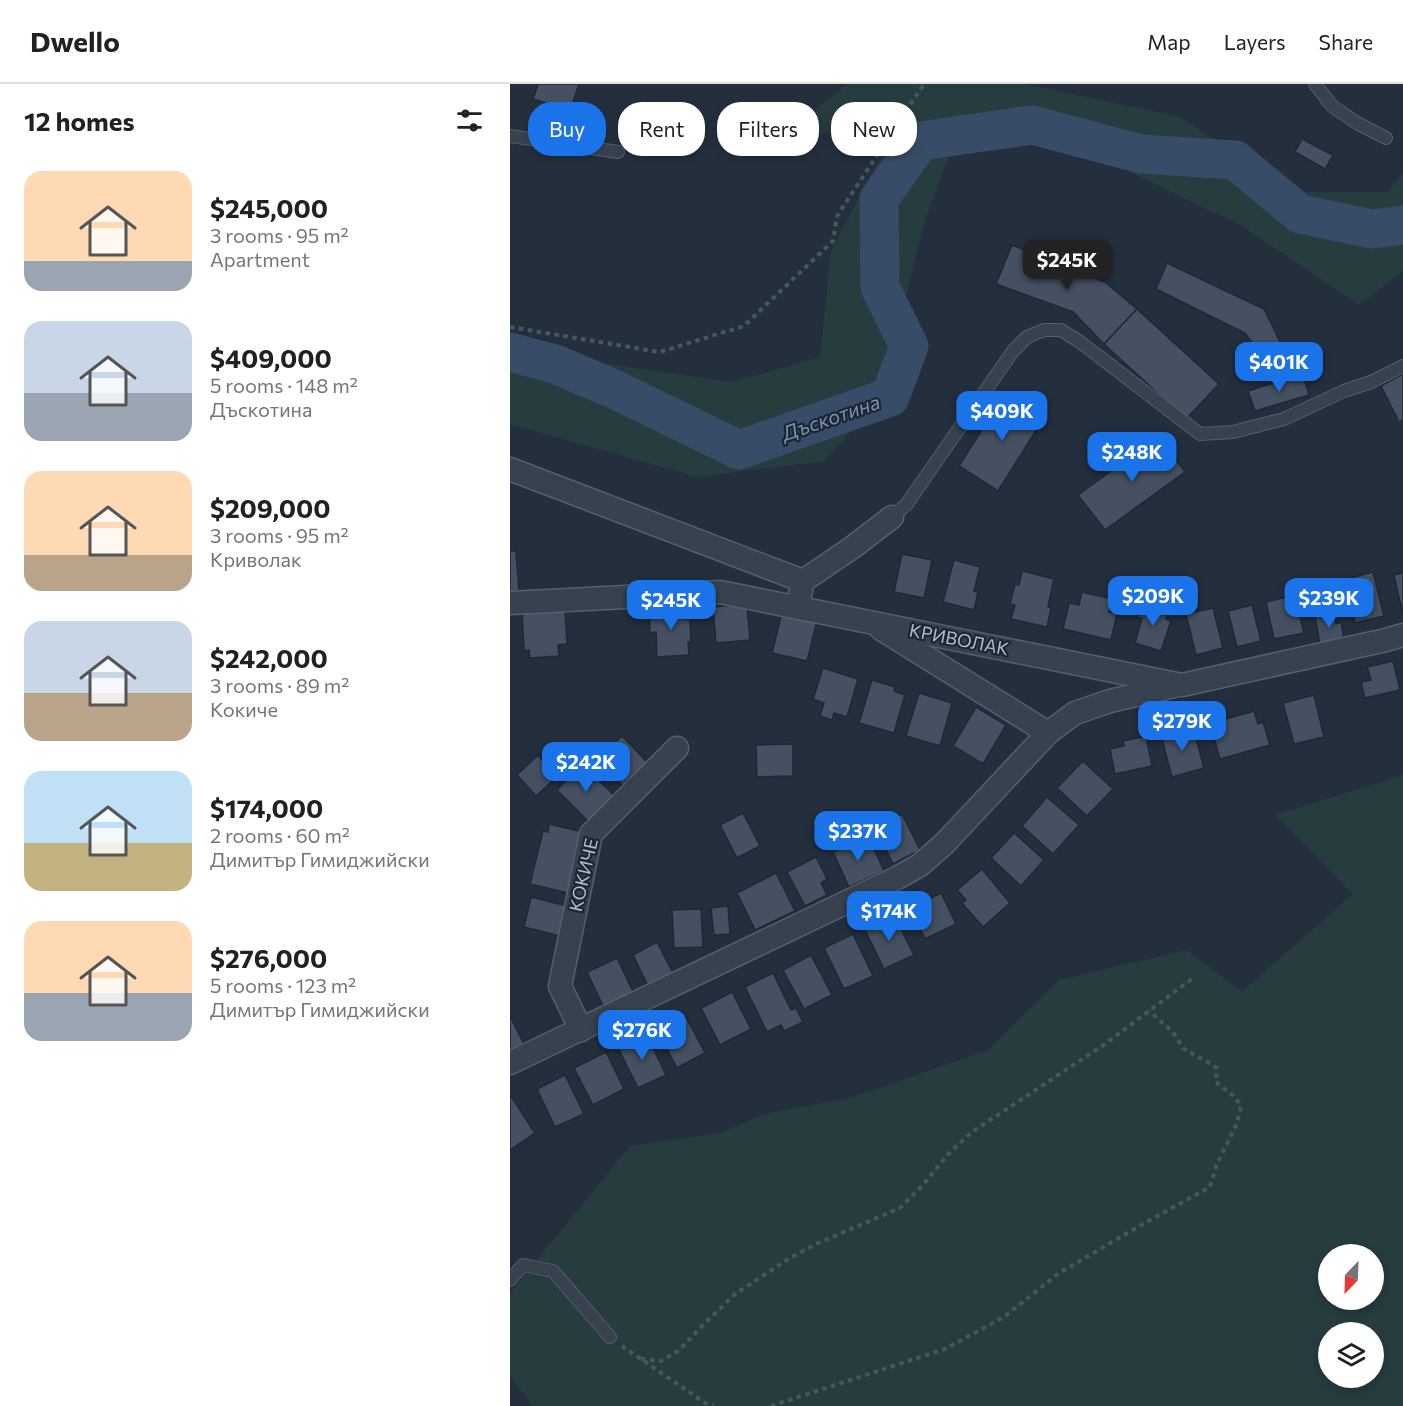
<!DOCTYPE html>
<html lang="en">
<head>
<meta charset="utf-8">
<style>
  :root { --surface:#fff; --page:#f2f2f2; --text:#202124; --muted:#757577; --line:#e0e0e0; --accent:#1a73e8 }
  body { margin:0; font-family:Commissioner,sans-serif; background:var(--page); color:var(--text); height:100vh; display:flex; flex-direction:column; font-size:22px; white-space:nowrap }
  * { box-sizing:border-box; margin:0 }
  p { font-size:20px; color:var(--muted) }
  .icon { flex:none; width:33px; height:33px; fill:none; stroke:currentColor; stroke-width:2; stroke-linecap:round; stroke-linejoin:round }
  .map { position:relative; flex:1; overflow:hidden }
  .side { display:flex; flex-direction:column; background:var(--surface); width:510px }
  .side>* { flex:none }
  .top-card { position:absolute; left:18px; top:18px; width:570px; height:54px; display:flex; gap:12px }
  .needle { width:39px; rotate:203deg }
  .buttons { position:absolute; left:808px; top:1160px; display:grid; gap:12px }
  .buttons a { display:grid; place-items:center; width:66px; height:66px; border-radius:50%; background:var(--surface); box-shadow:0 3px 9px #0003; font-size:30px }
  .price { position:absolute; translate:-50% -51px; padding:0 14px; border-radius:12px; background:var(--accent); color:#fff; font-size:20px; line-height:39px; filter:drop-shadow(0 2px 3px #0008) }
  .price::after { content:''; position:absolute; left:50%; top:36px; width:18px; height:14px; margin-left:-9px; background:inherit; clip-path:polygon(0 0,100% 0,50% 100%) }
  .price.on { background:#222; color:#fff }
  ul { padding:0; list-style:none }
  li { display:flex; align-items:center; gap:18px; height:150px; padding:0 24px }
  li span { display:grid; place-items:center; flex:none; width:168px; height:120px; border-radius:18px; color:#555 }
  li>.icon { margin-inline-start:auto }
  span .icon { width:72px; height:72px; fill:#fffc; stroke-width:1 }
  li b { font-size:26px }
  h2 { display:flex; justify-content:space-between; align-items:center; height:72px; padding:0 24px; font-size:26px }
  .pill { padding:0 21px; border-radius:24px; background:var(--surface); box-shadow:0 3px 9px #0003; font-size:21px; line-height:54px }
  .pill.on { background:var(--accent); color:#fff }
  header { display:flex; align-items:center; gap:36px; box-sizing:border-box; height:84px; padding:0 30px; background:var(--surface); border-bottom:2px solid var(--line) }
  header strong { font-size:28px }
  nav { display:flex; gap:33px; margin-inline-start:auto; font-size:21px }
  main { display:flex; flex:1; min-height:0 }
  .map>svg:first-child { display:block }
  .green { fill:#263c3f; fill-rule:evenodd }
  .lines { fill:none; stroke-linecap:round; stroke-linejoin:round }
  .river { stroke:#394c67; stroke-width:39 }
  .building { fill:#455162; stroke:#1f2835; stroke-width:1.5 }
  .lane-casing { stroke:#565f6c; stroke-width:14 }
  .street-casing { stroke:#565f6c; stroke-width:25 }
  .path { stroke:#44595c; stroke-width:4; stroke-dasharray:4.5 4.5; stroke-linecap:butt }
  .lane { stroke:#38414e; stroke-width:12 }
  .street { stroke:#38414e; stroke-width:22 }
  .labels { text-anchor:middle; stroke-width:4.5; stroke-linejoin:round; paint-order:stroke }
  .street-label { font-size:18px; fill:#b4bcc9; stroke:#1d2633 }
  .water-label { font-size:20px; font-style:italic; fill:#7c92b1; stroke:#1d2633 }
</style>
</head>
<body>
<header>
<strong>Dwello</strong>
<nav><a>Map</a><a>Layers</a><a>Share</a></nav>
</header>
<main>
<section class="side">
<h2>12 homes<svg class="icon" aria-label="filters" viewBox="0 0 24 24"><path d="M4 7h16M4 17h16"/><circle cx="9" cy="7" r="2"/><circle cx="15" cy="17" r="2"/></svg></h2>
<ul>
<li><span style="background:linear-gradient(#ffd9b3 75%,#9aa5b1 0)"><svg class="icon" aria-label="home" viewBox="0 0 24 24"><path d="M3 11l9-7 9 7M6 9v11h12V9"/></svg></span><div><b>$245,000</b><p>3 rooms · 95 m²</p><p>Apartment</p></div></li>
<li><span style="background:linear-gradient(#c9d6e8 60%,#9aa5b1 0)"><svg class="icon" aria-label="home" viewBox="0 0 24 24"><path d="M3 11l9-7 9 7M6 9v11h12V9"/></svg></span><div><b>$409,000</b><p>5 rooms · 148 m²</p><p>Дъскотина</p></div></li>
<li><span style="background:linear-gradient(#ffd9b3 70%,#b9a48a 0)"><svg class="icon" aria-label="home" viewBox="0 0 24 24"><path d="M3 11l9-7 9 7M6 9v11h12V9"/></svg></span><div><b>$209,000</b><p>3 rooms · 95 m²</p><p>Криволак</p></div></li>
<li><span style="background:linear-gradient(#c9d6e8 60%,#b9a48a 0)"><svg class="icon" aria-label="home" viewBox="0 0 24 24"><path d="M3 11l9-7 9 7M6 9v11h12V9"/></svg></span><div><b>$242,000</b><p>3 rooms · 89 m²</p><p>Кокиче</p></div></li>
<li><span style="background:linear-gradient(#bfe0f5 60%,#c2b280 0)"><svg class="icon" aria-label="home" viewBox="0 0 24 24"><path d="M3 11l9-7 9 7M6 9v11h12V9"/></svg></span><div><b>$174,000</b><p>2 rooms · 60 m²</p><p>Димитър Гимиджийски</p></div></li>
<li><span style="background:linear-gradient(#ffd9b3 60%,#9aa5b1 0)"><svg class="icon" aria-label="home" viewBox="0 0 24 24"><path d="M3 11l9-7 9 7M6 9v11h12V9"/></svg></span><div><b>$276,000</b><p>5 rooms · 123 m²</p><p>Димитър Гимиджийски</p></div></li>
</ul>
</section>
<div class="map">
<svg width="893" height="1322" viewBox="0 0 893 1322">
  <rect width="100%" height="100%" fill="#242f3e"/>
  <g class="green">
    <path d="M338 0H516L670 33 783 108H877L893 89V187L849 221 732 142 589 73 450 43 416 133 368 319 314 377 187 393 0 340V266L222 298 310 273 321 167 392 31 257 63Z"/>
    <path d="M893 691V1322H23L0 1292V1209L120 1062 211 1049 254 1030 340 1014 478 966 549 896 677 866 732 908 843 810 765 731ZM819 1170H864V1215H819ZM819 1248H864V1293H819Z"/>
  </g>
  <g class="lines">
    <path class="river" d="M0 268 45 280 106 306 229 366 380 313 399 262 370 203 369 115 410 57 522 41 631 70 725 76 790 130 862 145 893 141"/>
  </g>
  <g class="building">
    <path d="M28 0H69L60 27 23 15Z"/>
    <path d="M792 55 823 71 815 85 785 68Z"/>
    <path d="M502 161 595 198 627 225 594 260 563 228 486 200Z"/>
    <path d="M657 179 754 225 777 272 758 281 735 249 646 205Z"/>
    <path d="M627 225 709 300 676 335 594 260Z"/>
    <path d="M793 290 799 311 745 327 738 307Z"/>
    <path d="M893 290V336L889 338 871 302Z"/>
    <path d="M495 309 534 334 488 407 449 382Z"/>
    <path d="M649 352 675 388 595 446 568 411Z"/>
    <path d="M0 467H6L9 507 0 508Z"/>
    <path d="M392 470 422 476 414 514 384 508Z"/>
    <path d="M444 476 470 483 464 507 468 508 464 526 433 518Z"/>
    <path d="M512 487 544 495 538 523 541 524 537 543 501 535 505 521 500 520 505 500 509 501Z"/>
    <path d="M863 488 874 532 845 539 843 530 838 532 829 497Z"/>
    <path d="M893 489V531L884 491Z"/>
    <path d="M572 508 602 515 599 528 607 529 601 556 553 545 559 519 569 521Z"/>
    <path d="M785 511 794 549 764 555 756 518Z"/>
    <path d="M631 518 658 526 656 535 661 537 651 567 625 559 632 534 627 533Z"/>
    <path d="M237 520 240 556 206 559 203 523Z"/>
    <path d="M742 521 751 557 727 563 718 527Z"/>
    <path d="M175 522V535H180L181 558H178L179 571 147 573 146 548 140 549 139 524Z"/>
    <path d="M273 524 308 533 297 577 262 569Z"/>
    <path d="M703 524 713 564 686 571 676 530Z"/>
    <path d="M55 525 57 560 48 561 49 572 20 574 19 566 14 567 12 528Z"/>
    <path d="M824 529 826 540 831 538 834 555 810 560 805 533Z"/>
    <path d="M883 577 890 606 855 614 851 598 861 596 857 583Z"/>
    <path d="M313 584 348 595 337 633 324 629 322 636 310 632 314 619 303 615Z"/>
    <path d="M362 596 385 603 384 607 395 611 384 649 349 639Z"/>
    <path d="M409 609 442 619 430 662 396 652Z"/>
    <path d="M804 611 814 653 784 660 773 619Z"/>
    <path d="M466 623 496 641 473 680 443 662Z"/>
    <path d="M744 627 748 640 753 638 760 661 710 675 703 651 709 649 705 638Z"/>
    <path d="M683 643 694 684 662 693 651 651Z"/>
    <path d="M112 652 139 680 114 703 87 675Z"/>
    <path d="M636 652 642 682 605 690 600 665 614 662 613 657Z"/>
    <path d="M283 660V692L247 693 246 661Z"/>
    <path d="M28 671 47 693 26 712 7 691Z"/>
    <path d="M573 677 603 705 577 732 547 704Z"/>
    <path d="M72 680 105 712 80 739 47 706Z"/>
    <path d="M537 713 569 741 543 770 512 742Z"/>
    <path d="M233 729 250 762 227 774 210 741Z"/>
    <path d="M392 730 410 766 383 780 365 744Z"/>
    <path d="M39 740 73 748 58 809 20 800 33 747 38 748Z"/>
    <path d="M504 749 534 776 511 802 481 774Z"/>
    <path d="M358 752 374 787 339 803 323 768Z"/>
    <path d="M306 773 317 795 311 799 317 811 295 822 277 788Z"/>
    <path d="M472 785 500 819 473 843 452 819 456 816 447 806Z"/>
    <path d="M266 789 285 827 245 846 227 809Z"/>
    <path d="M431 809 446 840 415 855 400 824Z"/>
    <path d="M21 813 57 822 50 852 14 843Z"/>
    <path d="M218 822 220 850 204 851 201 824Z"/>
    <path d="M191 825 193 863 164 864 162 826Z"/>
    <path d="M384 831 404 871 374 885 355 846Z"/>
    <path d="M343 850 363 892 334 905 314 864Z"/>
    <path d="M147 858 165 893 140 906 123 871Z"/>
    <path d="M301 871 322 911 294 925 273 886Z"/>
    <path d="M107 874 126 914 96 928 77 888Z"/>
    <path d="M263 889 281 926 286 924 293 938 274 947 271 941 257 948 235 903Z"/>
    <path d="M222 908 241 945 210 961 191 924Z"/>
    <path d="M0 932 17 966 0 975Z"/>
    <path d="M176 933 195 969 167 984 148 948Z"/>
    <path d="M137 951 156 991 128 1004 108 964Z"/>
    <path d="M96 968 114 1005 83 1021 64 984Z"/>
    <path d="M55 991 74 1030 45 1043 27 1005Z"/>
    <path d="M0 1011 25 1049 0 1066Z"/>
  </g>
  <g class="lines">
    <defs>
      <g id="lane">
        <path d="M805 0 822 22 847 39 876 54"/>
        <path d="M0 52 108 68"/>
        <path d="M382 433 396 421 503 267 517 253 534 246H551L570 258 690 350 723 348 774 335 834 307 861 298 893 282"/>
        <path d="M0 1196 13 1181 43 1187 100 1253"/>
      </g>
      <g id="street">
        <path d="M0 385 293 497"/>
        <path d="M290 511 293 497 343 463 382 433"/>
        <path d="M0 519 210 508 672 601 876 556 893 551"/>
        <path d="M371 545 538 649"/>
        <path d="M71 946 50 902 81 750 167 664"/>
        <path d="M0 979 387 794 410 781 435 759 538 649 565 629 600 617 664 602"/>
      </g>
    </defs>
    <use href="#lane" class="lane-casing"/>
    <use href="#street" class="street-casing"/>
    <g class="path">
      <path d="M0 243 150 268 234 242 323 157 327 132 414 0"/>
      <path d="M112 1262 195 1319 204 1322"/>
      <path d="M131 1275 151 1277 168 1267 192 1242 225 1210 280 1174 306 1160 390 1124 412 1102 441 1067 462 1048 595 960 683 894"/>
      <path d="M261 1322 435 1265 494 1233 549 1189 633 1140 700 1103 707 1080 727 1039 731 1022 725 1013 706 998 707 984 696 977 674 965 662 947 639 927"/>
    </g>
    <use href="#lane" class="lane"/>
    <use href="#street" class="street"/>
  </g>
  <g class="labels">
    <g class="street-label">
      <text transform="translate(449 556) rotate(11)" y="6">КРИВОЛАК</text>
      <text transform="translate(74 791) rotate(-77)" y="6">КОКИЧЕ</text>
    </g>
    <g class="water-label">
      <text transform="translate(321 334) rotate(-19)" y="7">Дъскотина</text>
    </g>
  </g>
</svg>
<div class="buttons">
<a><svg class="needle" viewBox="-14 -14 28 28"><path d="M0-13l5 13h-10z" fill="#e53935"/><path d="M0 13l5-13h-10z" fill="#757577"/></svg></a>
<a><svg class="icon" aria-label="layers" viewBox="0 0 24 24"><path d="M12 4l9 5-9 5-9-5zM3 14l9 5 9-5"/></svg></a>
</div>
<b class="price on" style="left:557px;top:207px">$245K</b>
<b class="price" style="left:769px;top:309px">$401K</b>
<b class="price" style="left:492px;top:358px">$409K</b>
<b class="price" style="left:622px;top:399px">$248K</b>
<b class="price" style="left:643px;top:543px">$209K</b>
<b class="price" style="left:819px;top:545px">$239K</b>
<b class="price" style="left:161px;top:547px">$245K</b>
<b class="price" style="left:672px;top:668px">$279K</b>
<b class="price" style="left:76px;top:709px">$242K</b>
<b class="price" style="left:348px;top:778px">$237K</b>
<b class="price" style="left:379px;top:858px">$174K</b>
<b class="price" style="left:132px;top:977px">$276K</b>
<div class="top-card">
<a class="pill on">Buy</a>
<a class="pill">Rent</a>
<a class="pill">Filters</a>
<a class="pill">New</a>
</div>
</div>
</main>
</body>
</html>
